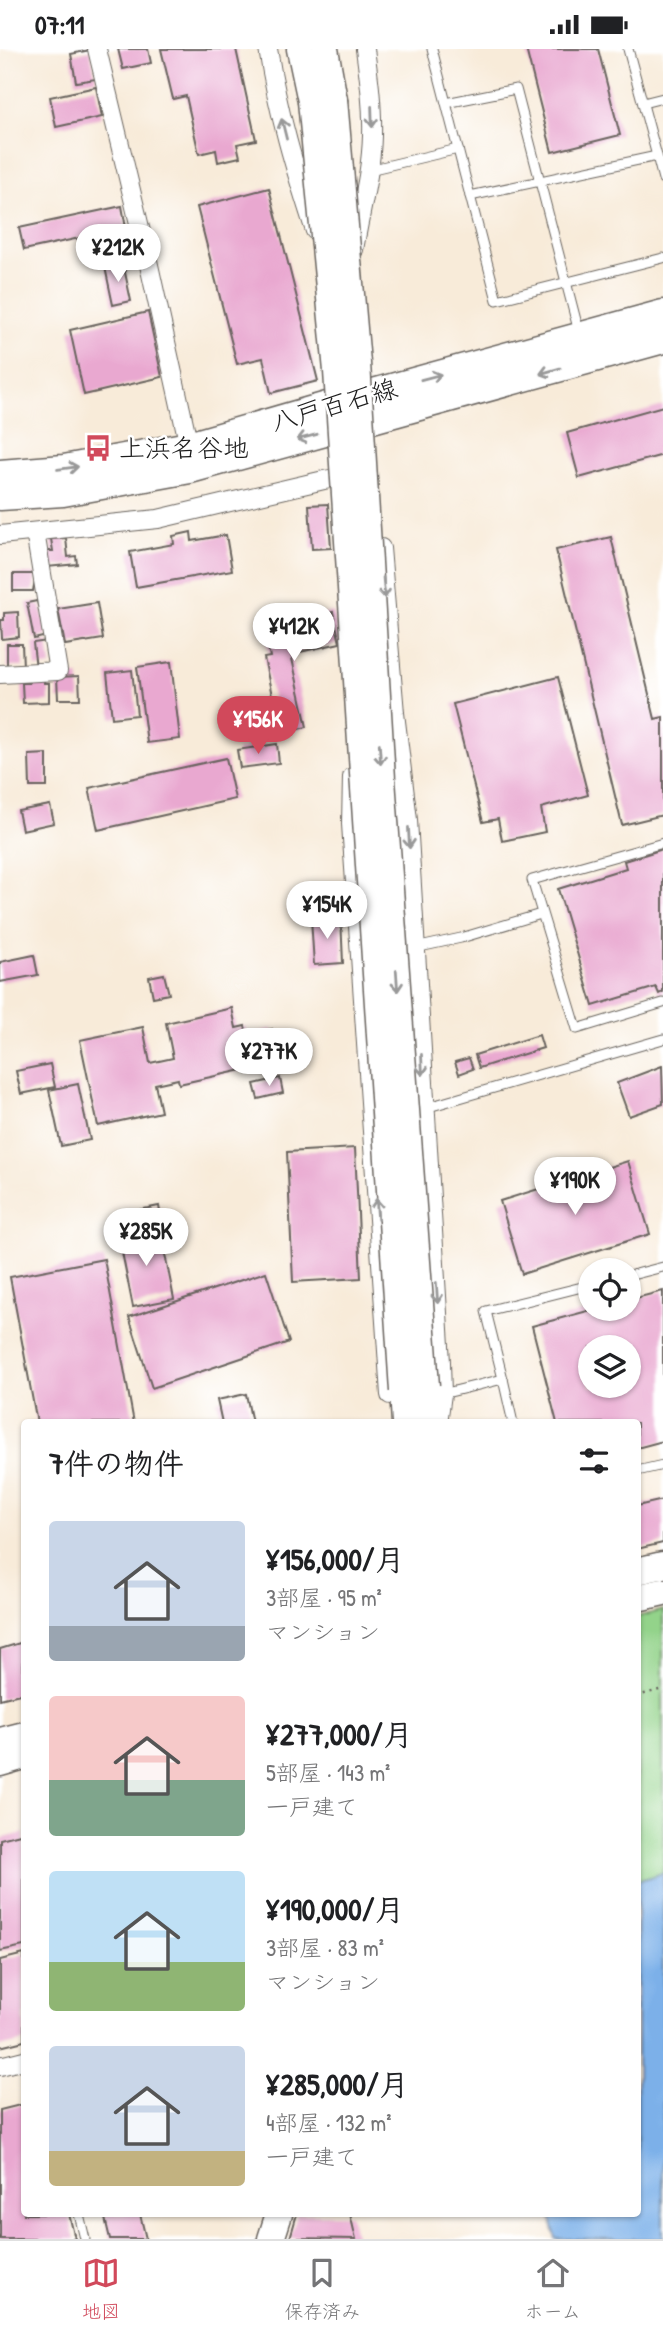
<!DOCTYPE html>
<html lang="ja">
<head>
<meta charset="utf-8">
<style>
  :root { --surface:#fff; --page:#f2f2f2; --text:#202124; --muted:#757577; --line:#e0e0e0; --accent:#d1495b }
  body { margin:0; font-family:"Patrick Hand","Klee One",sans-serif; background:var(--page); color:var(--text); height:100vh; display:flex; flex-direction:column; font-size:26px; white-space:nowrap }
  * { box-sizing:border-box; margin:0 }
  p { font-size:23px; color:var(--muted) }
  .icon { flex:none; width:38px; height:38px; fill:none; stroke:currentColor; stroke-width:2; stroke-linecap:round; stroke-linejoin:round }
  .map { position:relative; flex:1; overflow:hidden }
  .details { position:absolute; left:21px; top:1370px; width:620px; height:798px; display:flex; flex-direction:column; background:var(--surface); border-radius:7px; box-shadow:0 2px 5px #0004 }
  .details>* { flex:none }
  .buttons { position:absolute; left:578px; top:1209px; display:grid; gap:14px }
  .buttons a { display:grid; place-items:center; width:63px; height:63px; border-radius:50%; background:var(--surface); box-shadow:0 2px 5px #0004; font-size:35px }
  .price { position:absolute; translate:-50% -60px; padding:0 16px; border-radius:24px; background:#fff; color:#222; font-size:23px; line-height:46px; filter:drop-shadow(0 2px 4px #0008) }
  .price::after { content:''; position:absolute; left:50%; top:42px; width:21px; height:16px; margin-left:-10px; background:inherit; clip-path:polygon(0 0,100% 0,50% 100%) }
  .price.current { background:var(--accent); color:#fff }
  ul { padding:0; list-style:none }
  li { display:flex; align-items:center; gap:21px; height:175px; padding:0 28px }
  li span { display:grid; place-items:center; flex:none; width:196px; height:140px; border-radius:7px; color:#555 }
  li>.icon { margin-inline-start:auto }
  span .icon { width:84px; height:84px; fill:#fffc; stroke-width:1 }
  li b { font-size:30px }
  h2 { display:flex; justify-content:space-between; align-items:center; height:84px; padding:0 28px; font-size:30px }
  .status { display:flex; justify-content:space-between; align-items:center; height:49px; padding:0 35px; background:var(--surface); direction:ltr }
  .status svg { height:19px; fill:currentColor }
  .menu { display:flex; justify-content:space-around; align-items:center; height:98px; border-top:2px solid var(--line); background:var(--surface); font-size:19px; color:var(--muted) }
  .menu a { display:grid; justify-items:center; gap:4px }
  .menu .current { color:var(--accent) }
  .map>svg:first-child { display:block }
  .green { fill:#93d38a; stroke:#587853; stroke-width:2 }
  .water { fill:#7cb0e9; stroke:#4c6682; stroke-width:2 }
  .building { fill:#e9a8d0; fill-rule:evenodd }
  .lines { fill:none; stroke-linecap:round; stroke-linejoin:round }
  .lane-casing { stroke:#69645e; stroke-width:11 }
  .street-casing { stroke:#69645e; stroke-width:20 }
  .secondary-casing { stroke:#69645e; stroke-width:29 }
  .primary-casing { stroke:#69645e; stroke-width:31 }
  .path { stroke:#69645e; stroke-width:2.5; stroke-dasharray:2 5; stroke-linecap:butt }
  .lane { stroke:#fff; stroke-width:9 }
  .street { stroke:#fff; stroke-width:18 }
  .secondary { stroke:#fff; stroke-width:26 }
  .primary { stroke:#fff; stroke-width:28 }
  .secondary-bridge-casing { stroke:#69645e; stroke-width:29; stroke-linecap:butt }
  .secondary-bridge { stroke:#fff; stroke-width:26 }
  .oneway { stroke:#999 }
  .labels { text-anchor:middle; stroke-width:5; stroke-linejoin:round; paint-order:stroke }
  .street-label { font-size:26px; fill:#1c1c1c; stroke:#fff }
  .poi-label { font-size:26px; fill:#1c1c1c; stroke:#fff; text-anchor:start }
</style>
</head>
<body>
<div class="status"><b>07:11</b><svg viewBox="0 0 49 12"><path d="M0 12V9h3v3zM5 12V6h3v6zM10 12V3h3v9zM15 12V0h3v12zM26 1h20v11H26zM47 4h2v5h-2z"/></svg></div>
<div class="map">
<svg width="663" height="2190" viewBox="0 0 663 2190">
  <rect width="100%" height="100%" fill="#fff"/>
  <filter id="ink" filterUnits="userSpaceOnUse"><feTurbulence type="fractalNoise" baseFrequency=".0143" numOctaves="2"/><feDisplacementMap in="SourceGraphic" scale="14" xChannelSelector="R" yChannelSelector="G"/><feConvolveMatrix kernelMatrix="1 2 1 2 8 2 1 2 1" color-interpolation-filters="sRGB"/></filter>
  <filter id="wash" filterUnits="userSpaceOnUse"><feTurbulence type="fractalNoise" baseFrequency=".00686" numOctaves="4" result="noise"/><feDisplacementMap in="SourceGraphic" scale="28" xChannelSelector="R" yChannelSelector="G"/><feGaussianBlur stdDeviation="1.57" result="paint"/><feColorMatrix in="noise" values="0 0 0 0 0 0 0 0 0 0 0 0 0 0 0 0 0 1.4 0 .05"/><feComposite in="paint" operator="in"/></filter>
  <g filter="url(#wash)">
    <rect width="100%" height="100%" fill="#f8ebd9"/>
    <path class="green" d="M663 1561V1824L637 1832V1568Z"/>
    <path class="water" d="M663 1824V2190H556L550 2165H637V1832Z"/>
    <g id="blocks">
      <g class="building">
        <path d="M118 0H148L151 14 123 20Z"/>
        <path d="M161 0H236L256 91 237 95 240 108 218 113 216 101 199 105 186 47 173 50Z"/>
        <path d="M526 0H598L620 86 552 103Z"/>
        <path d="M90 1 96 30 76 33 71 5Z"/>
        <path d="M96 38 102 68 56 78 50 48Z"/>
        <path d="M269 139 318 332 271 344 263 309 237 315 197 158Z"/>
        <path d="M122 157 126 179 24 201 19 179Z"/>
        <path d="M123 214 131 252 113 256 105 218Z"/>
        <path d="M148 263 162 328 84 346 70 281Z"/>
        <path d="M663 357V406L579 429 567 384Z"/>
        <path d="M328 455 331 499 312 500 309 456Z"/>
        <path d="M191 483 192 492 226 486 232 521 136 538 130 503 174 495 173 487Z"/>
        <path d="M611 488 655 670 663 668V766L622 776 556 501Z"/>
        <path d="M66 489 68 508 76 507 77 515 47 518 45 502H53L51 490Z"/>
        <path d="M13 525H36L33 542H13Z"/>
        <path d="M37 552 38 557 41 556 47 587 34 590 27 554Z"/>
        <path d="M97 554 103 590 65 596 58 560Z"/>
        <path d="M18 563 19 588 2 590 1 571H4V564Z"/>
        <path d="M333 563 340 594 291 605 307 678 280 684 264 609 270 608 264 579Z"/>
        <path d="M48 592 51 617 36 619 33 594Z"/>
        <path d="M7 595H22L23 618H7Z"/>
        <path d="M171 613 180 690 147 694 137 618Z"/>
        <path d="M132 621 137 666 112 669 107 624Z"/>
        <path d="M79 627 80 650H58L57 628Z"/>
        <path d="M44 628V634H49V653L23 654 22 634H29L28 629Z"/>
        <path d="M558 628 588 746 541 759 545 783 502 792 498 770 483 773 453 655Z"/>
        <path d="M277 695 279 714 240 719 237 701Z"/>
        <path d="M47 705V738H30L29 706Z"/>
        <path d="M226 709 235 750 98 781 89 739Z"/>
        <path d="M50 756 54 774 22 781 18 762Z"/>
        <path d="M663 800V943L659 945 656 938 593 957 558 840 626 819 624 812Z"/>
        <path d="M341 868 343 914 314 916 311 869Z"/>
        <path d="M34 906 38 926 0 933V913Z"/>
        <path d="M164 925 169 945 153 948 149 928Z"/>
        <path d="M232 959 236 979 245 977 247 985 272 980 279 1013 179 1035 178 1030 155 1035 161 1063 98 1077 80 991 143 978 150 1014 173 1009 166 974Z"/>
        <path d="M539 986 543 999 479 1019 475 1006Z"/>
        <path d="M469 1009 473 1020 459 1025 455 1013Z"/>
        <path d="M50 1015 55 1038 21 1045 16 1022Z"/>
        <path d="M662 1017 663 1055 629 1067 617 1034Z"/>
        <path d="M280 1029 283 1044 258 1050 254 1035Z"/>
        <path d="M78 1035 90 1091 61 1097 49 1041Z"/>
        <path d="M355 1099 361 1229 293 1233 287 1103Z"/>
        <path d="M628 1112 650 1185 522 1225 500 1152Z"/>
        <path d="M159 1157 162 1174 131 1180 128 1163Z"/>
        <path d="M160 1180 174 1250 133 1258 119 1188Z"/>
        <path d="M104 1210 134 1374H37L10 1228Z"/>
        <path d="M266 1223 289 1293 152 1339 129 1268Z"/>
        <path d="M663 1242V1392L637 1399V1374H557L532 1277 595 1260H628V1251ZM590 1298H628V1337H590Z"/>
        <path d="M246 1345 252 1374H222L217 1351Z"/>
        <path d="M663 1451V1494L637 1500V1457Z"/>
        <path d="M23 1593 24 1644 0 1650V1600Z"/>
        <path d="M24 1784V1897L0 1902V1790Z"/>
        <path d="M24 1905V1992L0 1998V1911Z"/>
        <path d="M24 2055V2165H69L75 2190H0V2061Z"/>
        <path d="M104 2165H140L146 2190H110Z"/>
        <path d="M297 2165H350L356 2190 290 2189Z"/>
      </g>
    </g>
  </g>
  <g filter="url(#ink)">
    <use href="#blocks" fill-opacity="0" stroke="#69645e" stroke-width="2"/>
    <g class="lines">
      <defs>
        <g id="lane">
          <path d="M432 0 497 251 663 209"/>
          <path d="M628 0 657 107"/>
          <path d="M446 54 516 40 579 283"/>
          <path d="M643 54 663 49"/>
          <path d="M369 121 458 100"/>
          <path d="M470 147 657 107 663 130"/>
          <path d="M663 794 532 831 577 980 663 954"/>
          <path d="M415 899 461 889 541 865"/>
          <path d="M425 1059 663 990"/>
          <path d="M628 1227 663 1218"/>
          <path d="M503 1330 486 1262 590 1236"/>
          <path d="M442 1345 503 1330 513 1374"/>
          <path d="M637 1422 663 1416"/>
          <path d="M79 2165 85 2190"/>
        </g>
        <g id="street">
          <path d="M97 0 149 216 189 397"/>
          <path d="M268 0C278 64 295 121 315 182"/>
          <path d="M354 201C360 163 371 126 372 87 373 58 369 29 365 0"/>
          <path d="M0 486 158 470 324 431 355 426"/>
          <path d="M381 499 395 664 408 771 441 1313 442 1345 438 1374"/>
          <path d="M0 625 58 622 35 483"/>
          <path d="M352 728 351 775 390 1346"/>
          <path d="M0 2017 24 2011"/>
        </g>
        <g id="secondary">
          <path d="M300 0 311 52"/>
          <path d="M325 0 334 51"/>
          <path d="M426 1337 430 1374"/>
          <path d="M403 1342 405 1374"/>
          <path d="M637 1522 663 1516"/>
          <path d="M637 1549 663 1543"/>
          <path d="M0 1692 24 1686"/>
          <path d="M0 1714 24 1707"/>
          <path d="M271 2190 279 2165"/>
        </g>
        <g id="primary">
          <path d="M0 425 64 420 189 397 348 351 663 265"/>
          <path d="M0 447 63 443 190 420 663 290"/>
        </g>
      </defs>
      <use href="#lane" class="lane-casing"/>
      <use href="#street" class="street-casing"/>
      <use href="#secondary" class="secondary-casing"/>
      <use href="#primary" class="primary-casing"/>
      <path class="path" d="M637 1647 663 1640"/>
      <use href="#lane" class="lane"/>
      <use href="#street" class="street"/>
      <use href="#secondary" class="secondary"/>
      <use href="#primary" class="primary"/>
      <defs>
        <g id="secondary-bridge">
          <path d="M334 51 357 314 382 730 426 1337"/>
          <path d="M311 52 337 322 403 1342"/>
        </g>
      </defs>
      <use href="#secondary-bridge" class="secondary-bridge-casing"/>
      <use href="#secondary-bridge" class="secondary-bridge"/>
    </g>
    <defs><path id="oneway-shaft" d="M-6 0H5M1.5-3L5.5 0L1.5 3" fill="none" stroke-width="1.6" stroke-linecap="round" stroke-linejoin="round" transform="scale(1.75)"/></defs>
    <g class="oneway">
      <use href="#oneway-shaft" transform="translate(372 68) rotate(88)"/>
      <use href="#oneway-shaft" transform="translate(284 80) rotate(-104)"/>
      <use href="#oneway-shaft" transform="translate(550 322) rotate(164)"/>
      <use href="#oneway-shaft" transform="translate(431 328) rotate(-15)"/>
      <use href="#oneway-shaft" transform="translate(307 388) rotate(165)"/>
      <use href="#oneway-shaft" transform="translate(68 419) rotate(-8)"/>
      <use href="#oneway-shaft" transform="translate(384 539) rotate(85)"/>
      <use href="#oneway-shaft" transform="translate(380 705) rotate(86)"/>
      <use href="#oneway-shaft" transform="translate(409 789) rotate(87)"/>
      <use href="#oneway-shaft" transform="translate(397 932) rotate(86)"/>
      <use href="#oneway-shaft" transform="translate(422 1016) rotate(87)"/>
      <use href="#oneway-shaft" transform="translate(377 1160) rotate(-94)"/>
      <use href="#oneway-shaft" transform="translate(437 1244) rotate(86)"/>
    </g>
  </g>
  <defs>
    <symbol id="bus-bare" viewBox="-9 -9 18 18"><path d="M-5-6H5V4H4V6H2V4H-2V6H-4V4H-5ZM-3.5-4V0h7V-4ZM-3.5 1.2v1.5H-2V1.2ZM2 1.2v1.5H3.5V1.2Z" fill="#d1495b" stroke="#fff" stroke-width="2.5" paint-order="stroke"/></symbol>
  </defs>
  <g fill-rule="evenodd">
    <use href="#bus-bare" x="79" y="380" width="38" height="38"/>
  </g>
  <g class="labels">
    <g class="street-label">
      <text transform="translate(334 356) rotate(-16)" y="9">八戸百石線</text>
    </g>
    <g class="poi-label">
      <text x="119" y="408">上浜名谷地</text>
    </g>
  </g>
</svg>
<div class="buttons">
<a><svg class="icon" aria-label="locate" viewBox="0 0 24 24"><circle cx="12" cy="12" r="6"/><path d="M12 2v4M12 18v4M2 12h4M18 12h4"/></svg></a>
<a><svg class="icon" aria-label="layers" viewBox="0 0 24 24"><path d="M12 4l9 5-9 5-9-5zM3 14l9 5 9-5"/></svg></a>
</div>
<b class="price" style="left:118px;top:235px">¥212K</b>
<b class="price" style="left:294px;top:614px">¥412K</b>
<b class="price current" style="left:258px;top:707px">¥156K</b>
<b class="price" style="left:327px;top:892px">¥154K</b>
<b class="price" style="left:269px;top:1039px">¥277K</b>
<b class="price" style="left:575px;top:1168px">¥190K</b>
<b class="price" style="left:146px;top:1219px">¥285K</b>
<section class="details">
<h2>7件の物件<svg class="icon" aria-label="filters" viewBox="0 0 24 24"><path d="M4 7h16M4 17h16"/><circle cx="9" cy="7" r="2"/><circle cx="15" cy="17" r="2"/></svg></h2>
<ul>
<li><span style="background:linear-gradient(#c9d6e8 75%,#9aa5b1 0)"><svg class="icon" aria-label="home" viewBox="0 0 24 24"><path d="M3 11l9-7 9 7M6 9v11h12V9"/></svg></span><div><b>¥156,000/月</b><p>3部屋 · 95 m²</p><p>マンション</p></div></li>
<li><span style="background:linear-gradient(#f6c9c9 60%,#7fa58c 0)"><svg class="icon" aria-label="home" viewBox="0 0 24 24"><path d="M3 11l9-7 9 7M6 9v11h12V9"/></svg></span><div><b>¥277,000/月</b><p>5部屋 · 143 m²</p><p>一戸建て</p></div></li>
<li><span style="background:linear-gradient(#bfe0f5 65%,#8fb573 0)"><svg class="icon" aria-label="home" viewBox="0 0 24 24"><path d="M3 11l9-7 9 7M6 9v11h12V9"/></svg></span><div><b>¥190,000/月</b><p>3部屋 · 83 m²</p><p>マンション</p></div></li>
<li><span style="background:linear-gradient(#c9d6e8 75%,#c2b280 0)"><svg class="icon" aria-label="home" viewBox="0 0 24 24"><path d="M3 11l9-7 9 7M6 9v11h12V9"/></svg></span><div><b>¥285,000/月</b><p>4部屋 · 132 m²</p><p>一戸建て</p></div></li>
</ul>
</section>
</div>
<nav class="menu">
<a class="current"><svg class="icon" aria-label="map" viewBox="0 0 24 24"><path d="M3 6l6-2 6 2 6-2v14l-6 2-6-2-6 2zM9 4v14M15 6v14"/></svg>地図</a>
<a><svg class="icon" aria-label="saved" viewBox="0 0 24 24"><path d="M7 4h10v16l-5-4-5 4z"/></svg>保存済み</a>
<a><svg class="icon" aria-label="home" viewBox="0 0 24 24"><path d="M3 11l9-7 9 7M6 9v11h12V9"/></svg>ホーム</a>
</nav>
</body>
</html>
